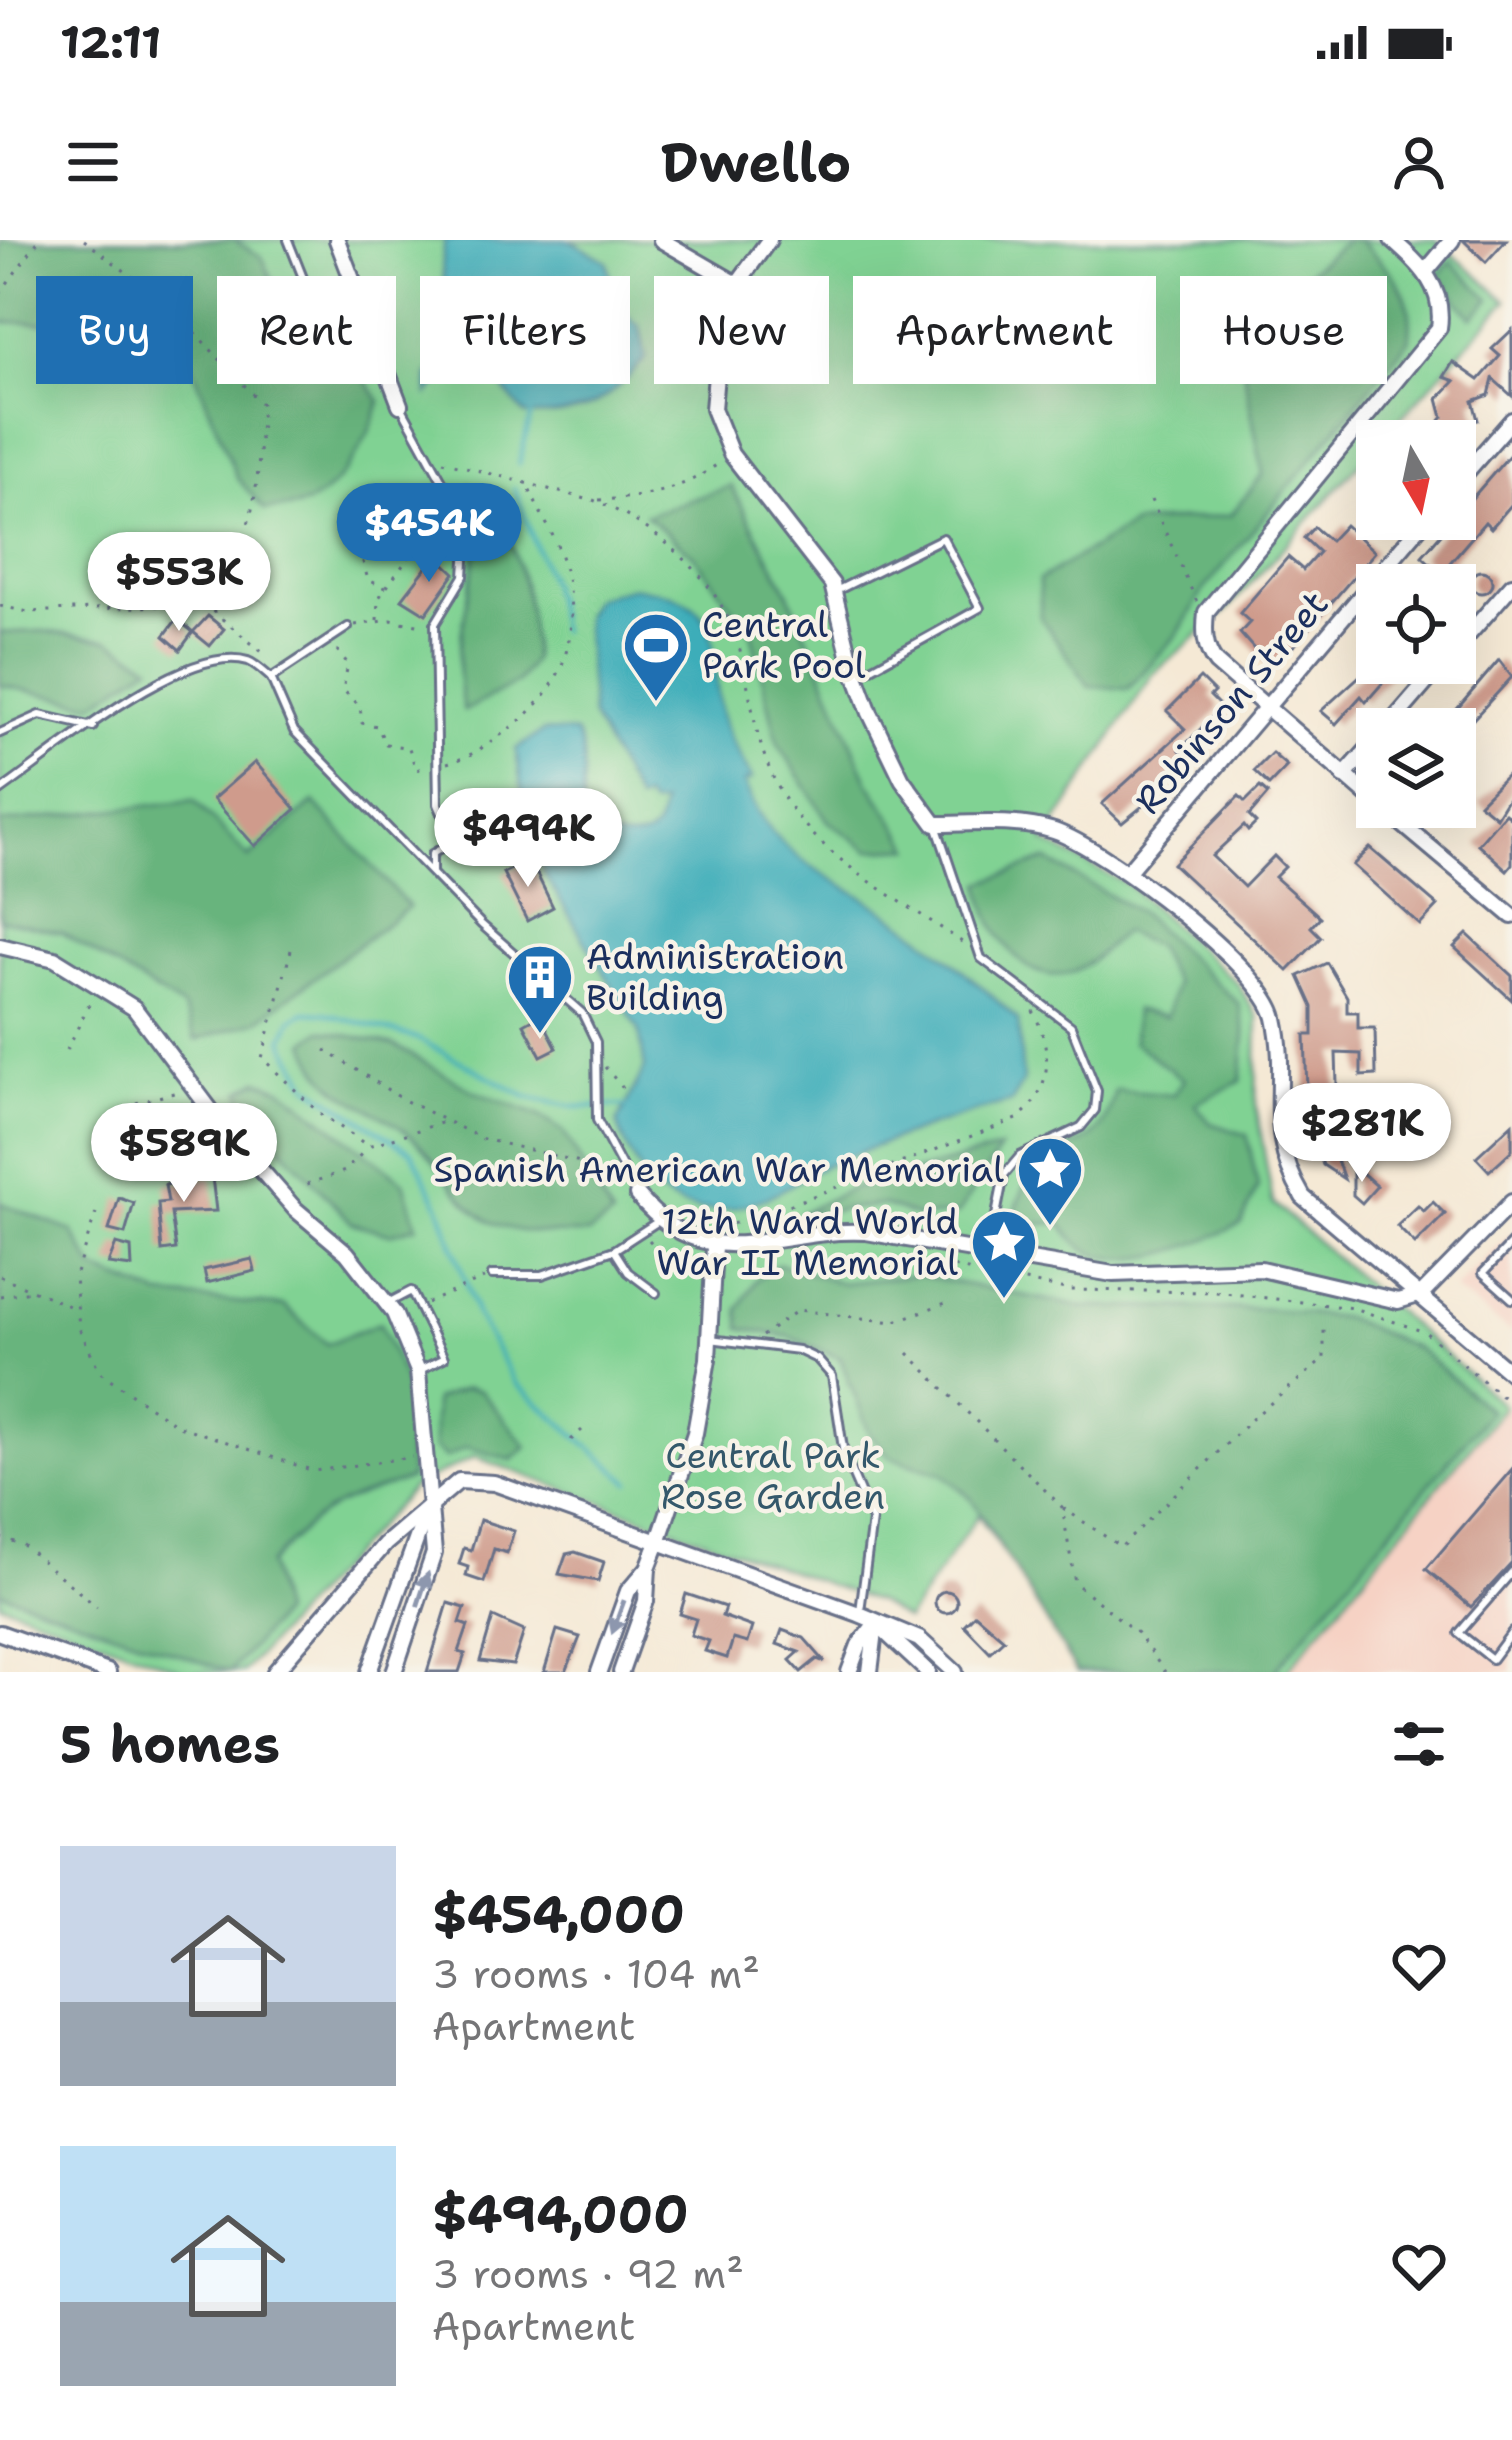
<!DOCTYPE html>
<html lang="en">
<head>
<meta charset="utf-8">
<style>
  :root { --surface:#fff; --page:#f2f2f2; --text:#202124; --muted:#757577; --accent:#1f6fb2 }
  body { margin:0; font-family:"Shantell Sans",sans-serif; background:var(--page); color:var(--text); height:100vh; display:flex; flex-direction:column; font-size:45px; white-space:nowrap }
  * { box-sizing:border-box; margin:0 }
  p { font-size:39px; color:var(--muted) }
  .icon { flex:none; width:66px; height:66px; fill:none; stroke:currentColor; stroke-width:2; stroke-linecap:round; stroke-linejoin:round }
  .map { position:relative; height:1432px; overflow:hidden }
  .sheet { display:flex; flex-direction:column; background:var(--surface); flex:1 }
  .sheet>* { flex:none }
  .top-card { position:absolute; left:36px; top:36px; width:1440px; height:108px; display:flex; gap:24px }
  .needle { width:78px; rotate:171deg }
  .buttons { position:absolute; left:1356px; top:180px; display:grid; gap:24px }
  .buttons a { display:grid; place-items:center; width:120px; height:120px; border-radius:0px; background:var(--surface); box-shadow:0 12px 48px #0002; font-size:60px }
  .price { position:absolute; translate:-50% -102px; padding:0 27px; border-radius:42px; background:#fff; color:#222; font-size:39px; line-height:78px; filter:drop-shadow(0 3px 6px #0008) }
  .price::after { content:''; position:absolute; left:50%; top:72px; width:36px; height:27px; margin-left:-18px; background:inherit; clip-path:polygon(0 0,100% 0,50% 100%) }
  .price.selected { background:var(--accent); color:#fff }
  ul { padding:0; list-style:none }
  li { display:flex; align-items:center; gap:36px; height:300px; padding:0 60px }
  li span { display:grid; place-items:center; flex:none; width:336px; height:240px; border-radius:0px; color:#555 }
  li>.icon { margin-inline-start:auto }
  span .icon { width:144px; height:144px; fill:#fffc; stroke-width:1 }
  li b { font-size:51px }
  h2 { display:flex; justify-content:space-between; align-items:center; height:144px; padding:0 60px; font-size:51px }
  .tag { padding:0 42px; border-radius:0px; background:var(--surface); box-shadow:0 12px 48px #0002; font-size:42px; line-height:108px }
  .tag.selected { background:var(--accent); color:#fff }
  .status { display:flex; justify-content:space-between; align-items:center; height:84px; padding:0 60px; background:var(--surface); direction:ltr }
  .status svg { height:33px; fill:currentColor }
  header { display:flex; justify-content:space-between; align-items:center; height:156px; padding:0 60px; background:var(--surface); font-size:54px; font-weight:700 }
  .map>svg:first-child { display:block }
  .built { fill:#f6d2c4 }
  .green { fill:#80d293; stroke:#4e8078; stroke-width:3 }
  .forest { fill:#68b47d; stroke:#42726e; stroke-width:3 }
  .water { fill:#3dadb9; stroke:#2c6e8c; stroke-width:3 }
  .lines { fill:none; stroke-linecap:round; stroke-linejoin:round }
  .stream { stroke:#3dadb9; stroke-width:4.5 }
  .building { fill:#cf9b8c }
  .service-casing { stroke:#677088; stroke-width:12 }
  .minor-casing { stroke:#677088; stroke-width:20 }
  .path { stroke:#677088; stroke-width:3; stroke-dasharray:3 9; stroke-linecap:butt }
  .service { stroke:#fff; stroke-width:6 }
  .minor { stroke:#fff; stroke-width:14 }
  .oneway { fill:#8d97ae }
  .labels { text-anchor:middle; stroke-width:9; stroke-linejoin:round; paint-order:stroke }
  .poi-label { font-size:36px; fill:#1b2f5e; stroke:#f7f3e8; text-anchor:start }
  .street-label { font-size:36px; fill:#1b2f5e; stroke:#f7f3e8 }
  .park-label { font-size:36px; fill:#34586b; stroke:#f7f3e8 }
</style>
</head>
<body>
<div class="status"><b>12:11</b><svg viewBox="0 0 49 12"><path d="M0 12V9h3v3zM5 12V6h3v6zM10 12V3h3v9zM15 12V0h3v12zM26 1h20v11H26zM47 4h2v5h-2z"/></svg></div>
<header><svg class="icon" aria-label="menu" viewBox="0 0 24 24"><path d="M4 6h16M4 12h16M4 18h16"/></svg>Dwello<svg class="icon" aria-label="person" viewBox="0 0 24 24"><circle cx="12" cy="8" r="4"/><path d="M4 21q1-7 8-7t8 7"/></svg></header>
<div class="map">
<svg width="1512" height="1432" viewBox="0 0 1512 1432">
  <rect width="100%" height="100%" fill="#f7f3e8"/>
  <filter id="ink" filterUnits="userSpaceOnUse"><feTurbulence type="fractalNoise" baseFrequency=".00833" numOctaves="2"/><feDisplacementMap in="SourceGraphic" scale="24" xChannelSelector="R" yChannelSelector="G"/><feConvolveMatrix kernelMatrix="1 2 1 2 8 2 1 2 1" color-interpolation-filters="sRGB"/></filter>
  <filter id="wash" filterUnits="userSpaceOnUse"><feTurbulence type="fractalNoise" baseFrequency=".004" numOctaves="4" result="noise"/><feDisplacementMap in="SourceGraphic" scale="48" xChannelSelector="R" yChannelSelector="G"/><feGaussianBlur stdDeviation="2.7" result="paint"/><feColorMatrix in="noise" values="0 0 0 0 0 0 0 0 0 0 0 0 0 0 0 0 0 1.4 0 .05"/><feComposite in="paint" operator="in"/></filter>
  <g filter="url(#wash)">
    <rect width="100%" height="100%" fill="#f5e9d5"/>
    <g class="built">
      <path d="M1512 993V1093L1454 1050Z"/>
      <path d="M1504 1166 1512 1173V1432H1286Z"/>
    </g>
    <path class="green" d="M0 0H1436L1507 61 1225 372 1153 434 1044 602 1127 644 1238 744 1258 778 1256 865 1273 963 1504 1166 1286 1432H1084L978 1275 906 1380 877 1362 475 1217 413 1247 243 1432H187L0 1363Z"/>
    <g class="forest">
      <path d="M0 0H233L262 17 308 122 348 116 380 161C371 196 341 251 303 265 292 269 276 268 265 270L237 238 190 120 64 83 0 82Z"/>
      <path d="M1347 0H1359C1391 31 1417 53 1409 100L1203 351 1177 395 1128 449 1089 446 1041 378 1039 340 1134 284 1231 275 1263 234 1240 112 1281 54Z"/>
      <path d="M1451 22 1490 59 1472 78 1438 36Z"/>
      <path d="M472 246C518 293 530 355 533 419L518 442 464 471C443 389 492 331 472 246Z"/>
      <path d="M731 246 789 354 868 541 912 608 869 610 828 581 778 503 751 392 694 316 646 275Z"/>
      <path d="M43 391 109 400 151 425 93 464 0 445V393Z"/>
      <path d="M194 560 249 618 314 562 409 667 257 781 196 800 183 768 62 693 0 679V583Z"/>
      <path d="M1046 620 1139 672 1239 764 1245 794 1241 841 1195 864 1210 883 1247 895 1258 947 1241 984C1201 1003 1130 1034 1086 1010 1076 1005 1068 991 1060 983L1009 985C1017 970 1022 947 1032 933 1063 891 1099 925 1115 850L1173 855 1184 840 1133 802 1135 770 1166 777 1175 744 1155 706 1123 692C1108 705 1089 727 1070 733 1022 748 983 683 982 643Z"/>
      <path d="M322 790 394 805 475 852 538 875 563 891 612 977 588 994C560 994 512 995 488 980 452 958 439 917 406 892 364 859 325 859 306 802Z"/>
      <path d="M259 840 283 849 404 942 417 986 390 994 352 983 247 870 241 851Z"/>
      <path d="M1000 909 958 974 919 977 883 965 798 974 853 948Z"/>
      <path d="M0 963 72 991 95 1030 161 1056 284 1066 327 1104 380 1083 405 1141 410 1239C332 1264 326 1264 269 1324L281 1373 230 1432 0 1352Z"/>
      <path d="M779 1024 842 1043 917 1035 1083 1067 1270 1069 1346 1078 1418 1109 1490 1171 1274 1432H1077L971 1258 943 1234 890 1217 869 1192 840 1118 790 1097 741 1088 739 1069 757 1039Z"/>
      <path d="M466 1148 481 1151 527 1207 512 1220 466 1207 446 1218 434 1208V1160Z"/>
    </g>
    <g class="water">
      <path d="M445 0H569L607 21 612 45 605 56 640 87 646 118C605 163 588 177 525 175 481 119 430 77 445 0Z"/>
      <path d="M457 113V128L428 154 429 135Z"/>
      <path d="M632 347C735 358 705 408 722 478 728 499 742 520 752 539L744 542C770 615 823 631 882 669 931 701 975 740 1018 780L1023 841 1012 862C950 877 887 902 828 924 811 931 796 943 780 951 699 991 646 968 617 883L645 828 639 790 545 635 527 587 516 509 544 491 575 493C599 523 558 593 616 598 625 599 636 600 645 597 659 591 660 577 662 564L651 566 644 558 637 562 592 477 584 377 594 358Z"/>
    </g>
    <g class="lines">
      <g class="stream">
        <path d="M519 224 531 175"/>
        <path d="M514 248 550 344 560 391"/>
        <path d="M624 866 573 867 527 857 416 798 324 773 305 772 292 779 283 800 309 846 412 912 440 967 477 1076 515 1143 630 1242"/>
      </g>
    </g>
    <g id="blocks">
      <g class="building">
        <path d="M1463 0H1506L1486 22Z"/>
        <path d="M1512 90V156L1493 139 1489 155 1473 161 1478 180 1434 188 1443 177 1438 159 1455 141 1444 137 1453 122 1479 140 1500 116 1492 109Z"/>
        <path d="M1512 212V264L1491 288 1485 282 1441 333 1422 316Z"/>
        <path d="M1345 285 1375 312 1295 405 1268 425 1240 393 1250 382 1240 373 1288 317 1303 330 1319 312 1304 298 1314 287 1330 301Z"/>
        <path d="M436 315 455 333 426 374 402 359Z"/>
        <circle cx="1481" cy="342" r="11"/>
        <path d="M208 376 224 389 210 406 193 392Z"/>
        <path d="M177 379 193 392 180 410 164 396Z"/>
        <path d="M1499 420 1512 437 1455 499V489H1440Z"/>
        <path d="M1374 423H1400L1366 462 1361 456 1336 484 1321 471Z"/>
        <path d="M1200 438 1214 452 1210 456 1219 465 1215 474 1180 510 1185 515 1161 551 1122 583 1102 564 1185 489 1167 471Z"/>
        <path d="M1272 513 1287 526 1269 545 1254 531Z"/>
        <path d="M255 522 296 569 255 606 213 559Z"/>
        <path d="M1512 530V551L1496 577 1479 563Z"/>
        <path d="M1260 547 1268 554 1249 576 1256 583 1248 591 1244 586 1212 616 1244 647 1274 616 1285 627 1275 637 1320 677 1311 687 1321 697 1288 731 1173 624 1239 556 1245 562Z"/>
        <path d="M1505 573 1512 579V624L1507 630 1478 604Z"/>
        <path d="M1370 608 1438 666 1420 685 1353 625Z"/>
        <path d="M530 620 553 667 527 681 503 633Z"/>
        <path d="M1467 694 1512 736V760L1454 707Z"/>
        <path d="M1327 723 1347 757V772H1358V788H1375L1376 835 1361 836V814L1336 813 1338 877 1308 878 1305 795H1313V767L1299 736Z"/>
        <path d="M540 775 557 808 541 816 524 784Z"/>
        <path d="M1396 859 1435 864V885L1396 888Z"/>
        <path d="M1512 884V910L1489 931 1476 917Z"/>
        <path d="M1328 896 1331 905 1344 939 1323 925 1314 900Z"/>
        <path d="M1353 925 1377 946 1362 963 1353 955Z"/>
        <path d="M212 937 216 971 171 973 176 1009 162 1011 158 963 168 962 165 945Z"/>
        <path d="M119 958 134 963 125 994 109 990Z"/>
        <path d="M1433 962 1445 974 1415 1004 1397 986 1418 966 1424 971Z"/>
        <path d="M116 1004 131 1008 132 1027 108 1024Z"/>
        <path d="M252 1019 255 1031 207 1043 204 1030Z"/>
        <path d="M1512 1229V1323L1471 1367 1426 1329Z"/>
        <path d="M480 1280 514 1291 507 1313 494 1309 484 1342 466 1336 468 1327 459 1324 464 1308 471 1310Z"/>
        <path d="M575 1312 604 1322 598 1341 559 1334 566 1314Z"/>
        <circle cx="946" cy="1362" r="11"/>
        <path d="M686 1354 725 1367 722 1376 752 1387 747 1403 733 1399 727 1418 705 1411 709 1401 691 1395 696 1379 680 1374Z"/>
        <path d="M448 1363 465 1368 460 1383 468 1386 459 1412 465 1414 459 1432H427Z"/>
        <path d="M975 1374 1004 1399 990 1412 964 1385Z"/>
        <path d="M493 1377 524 1391 513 1425 480 1421Z"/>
        <path d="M557 1390 580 1397 566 1432H544Z"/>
        <path d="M782 1390 804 1398 825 1422 817 1419 801 1432 790 1420 799 1412 777 1404Z"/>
      </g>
    </g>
  </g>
  <g filter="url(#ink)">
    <use href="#blocks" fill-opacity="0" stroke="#677088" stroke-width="3"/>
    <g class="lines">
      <defs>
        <g id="service">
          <path d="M288 0 324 91 359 111 377 106"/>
          <path d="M402 168 456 266 466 305 464 336 435 384 438 564 449 590 444 607 432 614V632"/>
          <path d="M838 350 943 298 980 368 859 435"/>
          <path d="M271 438 294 491 482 685 582 773 596 802 597 880 637 955"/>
          <path d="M0 493 40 475 93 487"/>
          <path d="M0 551C51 516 185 401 248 421 256 424 264 432 271 438L348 387"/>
          <path d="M937 588 981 718 1071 786 1097 851 1095 870 1081 887 1020 916 1004 935 989 1011"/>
          <path d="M444 607 527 587"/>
          <path d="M219 918 235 904"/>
          <path d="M1512 1003 1483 1033 1512 1059"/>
          <path d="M492 1035H542L614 1010"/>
          <path d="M656 1053 628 1032 614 1010 660 980"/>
          <path d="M390 1062 411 1051 444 1118 420 1130"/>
          <path d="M710 1099 798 1110 817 1119 832 1136 844 1215 872 1280 860 1371"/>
          <path d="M1512 1332 1459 1393 1492 1419 1512 1392"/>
        </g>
        <g id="minor">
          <path d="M337 0 400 165"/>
          <path d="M661 0 737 44"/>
          <path d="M769 0 737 44 718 112 713 169 731 214 832 344 851 422 870 473 902 539 935 584C973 584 1018 579 1054 591 1106 609 1263 727 1275 778 1290 845 1263 890 1303 957L1512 1134"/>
          <path d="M1426 31 1452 0"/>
          <path d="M1455 245 1512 180"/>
          <path d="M1455 410 1512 345"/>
          <path d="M1386 489 1443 423"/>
          <path d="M1344 536 1377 499"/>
          <path d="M1377 563 1216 423C1204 408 1204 391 1206 372L1439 88C1445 47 1420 25 1392 0"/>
          <path d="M1382 567 1512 676"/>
          <path d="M1129 630 1426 279"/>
          <path d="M0 706 55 719 134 768 221 884 295 969 347 1013 394 1073 418 1131 434 1313 394 1432"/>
          <path d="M637 955C709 1041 772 987 866 992L1113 1034 1261 1029 1398 1061 1422 1054"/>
          <path d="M1422 1054 1512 962"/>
          <path d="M884 1391 928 1432"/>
          <path d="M0 1393 108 1432"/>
          <path d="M275 1432 385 1304 459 1241 494 1243 859 1374 919 1399 955 1432"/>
          <path d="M369 1432 428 1267"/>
          <path d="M599 1432 628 1351 648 1328 657 1305 695 1193 708 1119 714 1007"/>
          <path d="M621 1432 646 1361 648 1328"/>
          <path d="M849 1432 859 1405 876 1383"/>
          <path d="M870 1432 876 1383"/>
        </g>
      </defs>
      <use href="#service" class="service-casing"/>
      <use href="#minor" class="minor-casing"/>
      <g class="path">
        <path d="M84 0 167 63 262 164C258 209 261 247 246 290"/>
        <path d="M0 53 39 0"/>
        <path d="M443 221 590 260"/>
        <path d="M593 260C657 285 725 343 741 414 754 468 755 513 787 562 831 628 904 660 966 705"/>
        <path d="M599 260C642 258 684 250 719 223"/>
        <path d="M1151 260 1197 362"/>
        <path d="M386 348 368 340 363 322 383 292 401 294"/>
        <path d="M0 366 28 372 204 364 262 412"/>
        <path d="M377 380 378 359 415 309 403 295 433 249"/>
        <path d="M355 385 391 380 422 386"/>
        <path d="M337 410 348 424 343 450 360 466 362 483 377 486 386 504 409 508 416 530 426 527"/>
        <path d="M447 523C474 517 497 498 519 481 574 438 581 376 560 313 553 292 537 269 528 246"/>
        <path d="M291 710 262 818 318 872 368 906 447 881"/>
        <path d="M67 810 92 758"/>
        <path d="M325 810 404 860 483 899 593 925"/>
        <path d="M605 827 627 853"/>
        <path d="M136 863 181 851"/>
        <path d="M143 877 156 859"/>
        <path d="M307 944 345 931 367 908"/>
        <path d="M96 973 75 1036 79 1088 100 1132 176 1185 314 1231 412 1217"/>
        <path d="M697 983 727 985 752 979 1017 879C1054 849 1053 810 1032 769"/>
        <path d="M649 1000 675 1028 698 1021"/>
        <path d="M790 1014 824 1028 911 1019 1071 1050 1216 1052 1353 1068 1425 1092 1512 1165"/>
        <path d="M0 1036 76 1069"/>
        <path d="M0 1056 32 1051"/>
        <path d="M427 1063 484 1038"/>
        <path d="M762 1096 798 1070 893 1082 951 1061"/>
        <path d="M908 1113 1062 1267 1075 1343 1137 1393 1165 1432"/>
        <path d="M571 1200 582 1190"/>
        <path d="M1063 1268 1121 1307 1254 1177 1324 1119V1088"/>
        <path d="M0 1298 22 1304 97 1367"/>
      </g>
      <use href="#service" class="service"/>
      <use href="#minor" class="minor"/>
    </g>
    <defs><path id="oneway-solid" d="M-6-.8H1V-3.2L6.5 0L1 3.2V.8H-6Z" transform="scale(3)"/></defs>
    <g class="oneway">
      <use href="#oneway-solid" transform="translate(423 1349) rotate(-72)"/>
      <use href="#oneway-solid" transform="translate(618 1377) rotate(110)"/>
    </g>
  </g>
  <defs>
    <symbol id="stadium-pin" viewBox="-11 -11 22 30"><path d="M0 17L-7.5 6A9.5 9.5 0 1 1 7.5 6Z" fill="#1f6fb2" stroke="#f7f3e8"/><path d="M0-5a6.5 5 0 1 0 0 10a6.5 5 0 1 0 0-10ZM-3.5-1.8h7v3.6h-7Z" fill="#fff"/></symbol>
    <symbol id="building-pin" viewBox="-11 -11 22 30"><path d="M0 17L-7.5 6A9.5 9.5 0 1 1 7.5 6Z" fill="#1f6fb2" stroke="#f7f3e8"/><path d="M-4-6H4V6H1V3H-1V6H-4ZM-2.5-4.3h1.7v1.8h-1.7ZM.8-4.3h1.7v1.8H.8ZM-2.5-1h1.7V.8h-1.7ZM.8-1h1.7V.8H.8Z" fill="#fff"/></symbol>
    <symbol id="sight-pin" viewBox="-11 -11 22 30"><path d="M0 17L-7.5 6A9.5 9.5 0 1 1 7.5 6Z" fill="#1f6fb2" stroke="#f7f3e8"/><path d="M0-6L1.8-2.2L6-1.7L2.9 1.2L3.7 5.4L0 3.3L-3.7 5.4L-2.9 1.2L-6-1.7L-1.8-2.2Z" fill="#fff"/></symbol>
  </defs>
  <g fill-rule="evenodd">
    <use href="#stadium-pin" x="618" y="367" width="76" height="104"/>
    <use href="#building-pin" x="502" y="699" width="76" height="104"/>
    <use href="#sight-pin" x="1012" y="891" width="76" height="104"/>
    <use href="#sight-pin" x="966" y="964" width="76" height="104"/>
  </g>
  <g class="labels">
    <g class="poi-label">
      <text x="702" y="397">Central<tspan x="702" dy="41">Park Pool</tspan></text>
      <text x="586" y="729">Administration<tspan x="586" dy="41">Building</tspan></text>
      <text x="1004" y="942" text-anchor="end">Spanish American War Memorial</text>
      <text x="958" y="994" text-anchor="end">12th Ward World<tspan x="958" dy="41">War II Memorial</tspan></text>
    </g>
    <g class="street-label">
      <text transform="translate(1231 462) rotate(-50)" y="13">Robinson Street</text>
    </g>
    <g class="park-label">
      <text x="773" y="1228">Central Park<tspan x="773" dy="41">Rose Garden</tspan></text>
    </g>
  </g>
</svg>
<div class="buttons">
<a><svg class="needle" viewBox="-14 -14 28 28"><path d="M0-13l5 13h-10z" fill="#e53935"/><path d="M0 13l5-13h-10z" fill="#757577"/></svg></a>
<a><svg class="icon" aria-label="locate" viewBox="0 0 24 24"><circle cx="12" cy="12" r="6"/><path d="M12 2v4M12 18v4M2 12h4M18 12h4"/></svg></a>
<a><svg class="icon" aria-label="layers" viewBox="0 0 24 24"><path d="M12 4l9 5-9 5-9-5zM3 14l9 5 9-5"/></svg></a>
</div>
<b class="price selected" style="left:429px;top:345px">$454K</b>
<b class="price" style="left:179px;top:394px">$553K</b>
<b class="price" style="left:528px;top:650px">$494K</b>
<b class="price" style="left:1362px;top:945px">$281K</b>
<b class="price" style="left:184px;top:965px">$589K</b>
<div class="top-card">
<a class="tag selected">Buy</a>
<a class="tag">Rent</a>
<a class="tag">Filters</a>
<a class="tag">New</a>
<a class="tag">Apartment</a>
<a class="tag">House</a>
</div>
</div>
<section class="sheet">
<h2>5 homes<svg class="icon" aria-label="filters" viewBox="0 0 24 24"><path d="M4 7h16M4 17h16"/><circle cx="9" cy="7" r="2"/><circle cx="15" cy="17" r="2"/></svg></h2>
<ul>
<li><span style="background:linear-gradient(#c9d6e8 65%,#9aa5b1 0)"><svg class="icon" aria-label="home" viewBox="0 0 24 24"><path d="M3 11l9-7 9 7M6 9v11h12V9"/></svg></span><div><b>$454,000</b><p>3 rooms · 104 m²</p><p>Apartment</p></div><svg class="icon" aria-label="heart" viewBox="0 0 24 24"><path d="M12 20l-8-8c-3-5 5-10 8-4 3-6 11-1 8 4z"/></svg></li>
<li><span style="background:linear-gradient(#bfe0f5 65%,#9aa5b1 0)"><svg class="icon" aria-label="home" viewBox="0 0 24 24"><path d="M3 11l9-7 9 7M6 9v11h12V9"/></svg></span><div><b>$494,000</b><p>3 rooms · 92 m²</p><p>Apartment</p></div><svg class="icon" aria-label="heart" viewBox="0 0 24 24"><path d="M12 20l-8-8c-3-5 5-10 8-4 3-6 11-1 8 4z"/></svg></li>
</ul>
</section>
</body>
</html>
